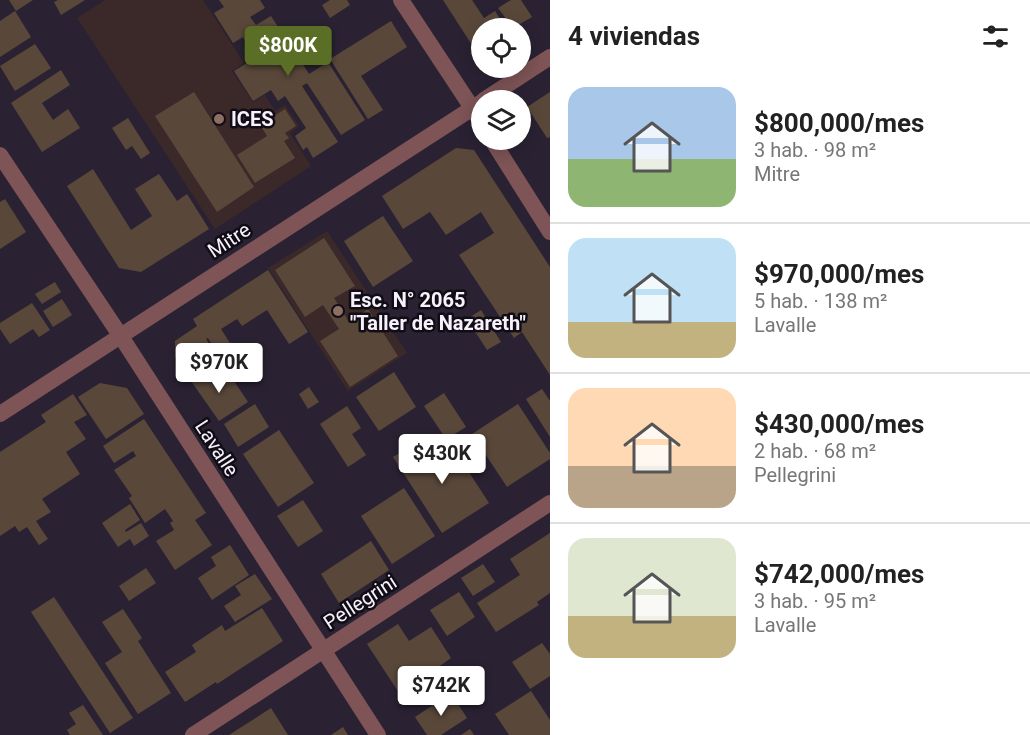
<!DOCTYPE html>
<html lang="es">
<head>
<meta charset="utf-8">
<style>
  :root { --surface:#fff; --page:#f6f6f6; --text:#222; --muted:#767676; --line:#e0e0e0; --accent:#5b6e26 }
  body { margin:0; font-family:Roboto,sans-serif; background:var(--page); color:var(--text); height:100vh; display:flex; flex-direction:column; font-size:22px; white-space:nowrap }
  * { box-sizing:border-box; margin:0 }
  p { font-size:20px; color:var(--muted) }
  .icon { flex:none; width:33px; height:33px; fill:none; stroke:currentColor; stroke-width:2; stroke-linecap:round; stroke-linejoin:round }
  .map { position:relative; flex:1; overflow:hidden }
  .sheet { display:flex; flex-direction:column; background:var(--surface); width:480px }
  .sheet>* { flex:none }
  .tools { position:absolute; left:471px; top:18px; display:grid; gap:12px }
  .tools a { display:grid; place-items:center; width:60px; height:60px; border-radius:50%; background:var(--surface); box-shadow:0 3px 15px #0003; font-size:30px }
  .price { position:absolute; translate:-50% -51px; padding:0 14px; border-radius:6px; background:#fff; color:#222; font-size:20px; line-height:39px; filter:drop-shadow(0 2px 3px #0008) }
  .price::after { content:''; position:absolute; left:50%; top:36px; width:18px; height:14px; margin-left:-9px; background:inherit; clip-path:polygon(0 0,100% 0,50% 100%) }
  .price.active { background:var(--accent); color:#fff }
  ul { padding:0; list-style:none }
  li { display:flex; align-items:center; gap:18px; height:150px; padding:0 18px }
  li+li { border-top:2px solid var(--line) }
  li span { display:grid; place-items:center; flex:none; width:168px; height:120px; border-radius:18px; color:#555 }
  li>.icon { margin-inline-start:auto }
  span .icon { width:72px; height:72px; fill:#fffc; stroke-width:1 }
  li b { font-size:26px }
  h2 { display:flex; justify-content:space-between; align-items:center; height:72px; padding:0 18px; font-size:26px }
  main { display:flex; flex:1; min-height:0 }
  .map>svg:first-child { display:block }
  .education { fill:#3b2828 }
  .building { fill:#59483a }
  .lines { fill:none; stroke-linecap:round; stroke-linejoin:round }
  .minor { stroke:#7e5456; stroke-width:16 }
  .tertiary { stroke:#7e5456; stroke-width:16 }
  .education-dot { fill:#8d6e63; stroke:#110d15; stroke-width:2 }
  .labels { text-anchor:middle; stroke-width:5; stroke-linejoin:round; paint-order:stroke }
  .poi-label { font-size:20px; font-weight:bold; fill:#f7f1fd; stroke:#110d15; text-anchor:start }
  .street-label { font-size:20px; fill:#f7f1fd; stroke:#110d15 }
</style>
</head>
<body>
<main>
<div class="map">
<svg width="550" height="735" viewBox="0 0 550 735">
  <rect width="100%" height="100%" fill="#2a2233"/>
  <g class="education">
    <path d="M105 0H203L244 63 232 71 253 102 265 95 275 111 285 105 299 126 290 133 311 166 215 229 77 18Z"/>
    <path d="M327 231 407 353 348 391 268 268Z"/>
  </g>
  <g class="building">
    <path d="M9 0H33L16 11Z"/>
    <path d="M58 0H85L61 15 54 2Z"/>
    <path d="M219 0H260L265 8 250 17 256 25 271 16 287 41 270 52 276 60 294 50 309 74 328 62 365 120 341 135 307 83 302 86 338 142 313 158 307 147 303 150 295 136 306 128 285 96 278 101 271 90 253 101 234 71 252 60 244 48 248 46 243 37 233 43 214 13 224 7Z"/>
    <path d="M330 0H347L350 5 330 18 322 5Z"/>
    <path d="M443 0H472L484 18 495 11 506 28H482V43L470 42Z"/>
    <path d="M511 0H521L532 17 513 28 498 8Z"/>
    <path d="M15 11 31 37 0 57V21Z"/>
    <path d="M391 21 407 47 361 76 383 110 368 119 330 59Z"/>
    <path d="M35 44 51 68 15 91 0 66Z"/>
    <path d="M61 70 70 85 42 103 53 120 68 109 80 128 42 152 11 103Z"/>
    <path d="M194 92 254 187 217 212 155 116Z"/>
    <path d="M550 92V137L547 138 527 107Z"/>
    <path d="M270 109 274 116 285 109 296 126 285 133 289 138 284 141 295 158 255 183 237 155 267 136 256 118Z"/>
    <path d="M128 118 150 153 141 159 132 146 126 150 112 128Z"/>
    <path d="M456 148 474 150 550 267V375L522 332 514 338 459 255 494 233 481 212 446 235 430 212 403 229 382 196Z"/>
    <path d="M93 169 131 230 152 216 135 189 159 174 177 201 187 194 209 229 141 272 119 268 67 186Z"/>
    <path d="M5 199 26 232 0 249V202Z"/>
    <path d="M383 216 413 261 373 287 344 241Z"/>
    <path d="M324 238 355 286 334 298 349 322 368 309 398 356 350 387 320 341 339 329 323 305 305 317 275 270Z"/>
    <path d="M268 270 308 332 289 344 267 310 242 326 237 319 221 329 242 362 229 371 208 338 206 339 218 357 187 377 175 357V341L197 326 193 319Z"/>
    <path d="M55 282 61 292 42 304 35 294Z"/>
    <path d="M62 299 72 315 53 327 43 311Z"/>
    <path d="M32 303 50 330 39 337 33 329 10 344 0 329V323Z"/>
    <path d="M481 310 501 342 487 350 467 319Z"/>
    <path d="M212 367 222 384 232 378 248 402 219 421 191 381Z"/>
    <path d="M394 372 416 407 379 431 356 397Z"/>
    <path d="M100 383 127 388 144 414 106 439 78 397Z"/>
    <path d="M309 387 319 402 308 409 299 394Z"/>
    <path d="M542 389 550 401V437L526 399Z"/>
    <path d="M444 393 466 427 446 439 424 406Z"/>
    <path d="M73 394 87 415 74 422 86 439 66 452 80 474 42 499 51 512 36 521 48 539 39 545 27 527 19 532 15 526 0 536V452L46 422 41 415Z"/>
    <path d="M255 404 269 427 238 447 224 424Z"/>
    <path d="M518 404 550 453V459L507 487 472 434Z"/>
    <path d="M347 406 361 428 352 434 366 455 348 467 320 424Z"/>
    <path d="M144 419 206 513 195 520 212 545 175 570 156 541 174 530 170 523 173 521 165 509 145 523 129 498 132 496 114 470 136 456 133 451 114 463 103 446Z"/>
    <path d="M279 430 314 483 278 507 243 454Z"/>
    <path d="M448 440 489 503 442 533 393 457 409 447 417 459Z"/>
    <path d="M404 488 435 536 392 564 361 516Z"/>
    <path d="M303 500 323 531 298 547 277 516Z"/>
    <path d="M130 504 140 520 125 530 126 532 141 523 149 536 134 546 130 539 118 547 102 523Z"/>
    <path d="M550 533V593L537 602 539 605 496 632 477 603 520 575 510 559Z"/>
    <path d="M371 541 389 570 339 603 321 574Z"/>
    <path d="M230 545 249 575 212 600 198 578 216 566 211 557Z"/>
    <path d="M483 564 495 582 473 596 461 578Z"/>
    <path d="M146 568 156 583 129 601 119 586Z"/>
    <path d="M255 574 272 599 235 622 224 606 241 595 235 586Z"/>
    <path d="M459 592 475 617 447 636 430 610Z"/>
    <path d="M54 597 133 718 110 733 31 612Z"/>
    <path d="M262 608 283 641 217 684 216 682 185 702 165 672 196 652 192 645 222 625 225 631Z"/>
    <path d="M123 609 142 638 138 641 171 693 138 714 105 663 122 652 102 622Z"/>
    <path d="M398 624 409 641 431 627 451 658 430 673 438 685 407 705 367 644Z"/>
    <path d="M542 643 550 654V676L530 689 512 662Z"/>
    <path d="M531 691 550 720V735H509L495 714Z"/>
    <path d="M451 693 467 718 441 735H427L415 717Z"/>
    <path d="M83 705 103 735H70L67 730 76 724 69 713Z"/>
    <path d="M271 708 288 735H229Z"/>
    <path d="M343 727 348 735H331Z"/>
    <path d="M470 729 474 735H461Z"/>
  </g>
  <g class="lines">
    <g class="minor">
      <path d="M401 0 482 123"/>
      <path d="M492 140 550 232"/>
      <path d="M0 155 120 335 378 735"/>
      <path d="M193 735 550 503"/>
    </g>
    <g class="tertiary">
      <path d="M484 100 550 57"/>
      <path d="M0 414 482 102"/>
    </g>
  </g>
  <g class="education-dot">
    <circle cx="219" cy="119" r="6"/>
    <circle cx="338" cy="311" r="6"/>
  </g>
  <g class="labels">
    <g class="poi-label">
      <text x="231" y="126">ICES</text>
      <text x="350" y="307">Esc. N° 2065<tspan x="350" dy="23">"Taller de Nazareth"</tspan></text>
    </g>
    <g class="street-label">
      <text transform="translate(229 240) rotate(-33)" y="7">Mitre</text>
      <text transform="translate(217 448) rotate(57)" y="7">Lavalle</text>
      <text transform="translate(360 602) rotate(-33)" y="7">Pellegrini</text>
    </g>
  </g>
</svg>
<div class="tools">
<a><svg class="icon" aria-label="locate" viewBox="0 0 24 24"><circle cx="12" cy="12" r="6"/><path d="M12 2v4M12 18v4M2 12h4M18 12h4"/></svg></a>
<a><svg class="icon" aria-label="layers" viewBox="0 0 24 24"><path d="M12 4l9 5-9 5-9-5zM3 14l9 5 9-5"/></svg></a>
</div>
<b class="price active" style="left:288px;top:77px">$800K</b>
<b class="price" style="left:219px;top:394px">$970K</b>
<b class="price" style="left:442px;top:485px">$430K</b>
<b class="price" style="left:441px;top:717px">$742K</b>
</div>
<section class="sheet">
<h2>4 viviendas<svg class="icon" aria-label="filters" viewBox="0 0 24 24"><path d="M4 7h16M4 17h16"/><circle cx="9" cy="7" r="2"/><circle cx="15" cy="17" r="2"/></svg></h2>
<ul>
<li><span style="background:linear-gradient(#a9c7e8 60%,#8fb573 0)"><svg class="icon" aria-label="home" viewBox="0 0 24 24"><path d="M3 11l9-7 9 7M6 9v11h12V9"/></svg></span><div><b>$800,000/mes</b><p>3 hab. · 98 m²</p><p>Mitre</p></div></li>
<li><span style="background:linear-gradient(#bfe0f5 70%,#c2b280 0)"><svg class="icon" aria-label="home" viewBox="0 0 24 24"><path d="M3 11l9-7 9 7M6 9v11h12V9"/></svg></span><div><b>$970,000/mes</b><p>5 hab. · 138 m²</p><p>Lavalle</p></div></li>
<li><span style="background:linear-gradient(#ffd9b3 65%,#b9a48a 0)"><svg class="icon" aria-label="home" viewBox="0 0 24 24"><path d="M3 11l9-7 9 7M6 9v11h12V9"/></svg></span><div><b>$430,000/mes</b><p>2 hab. · 68 m²</p><p>Pellegrini</p></div></li>
<li><span style="background:linear-gradient(#dfe7d0 65%,#c2b280 0)"><svg class="icon" aria-label="home" viewBox="0 0 24 24"><path d="M3 11l9-7 9 7M6 9v11h12V9"/></svg></span><div><b>$742,000/mes</b><p>3 hab. · 95 m²</p><p>Lavalle</p></div></li>
</ul>
</section>
</main>
</body>
</html>
